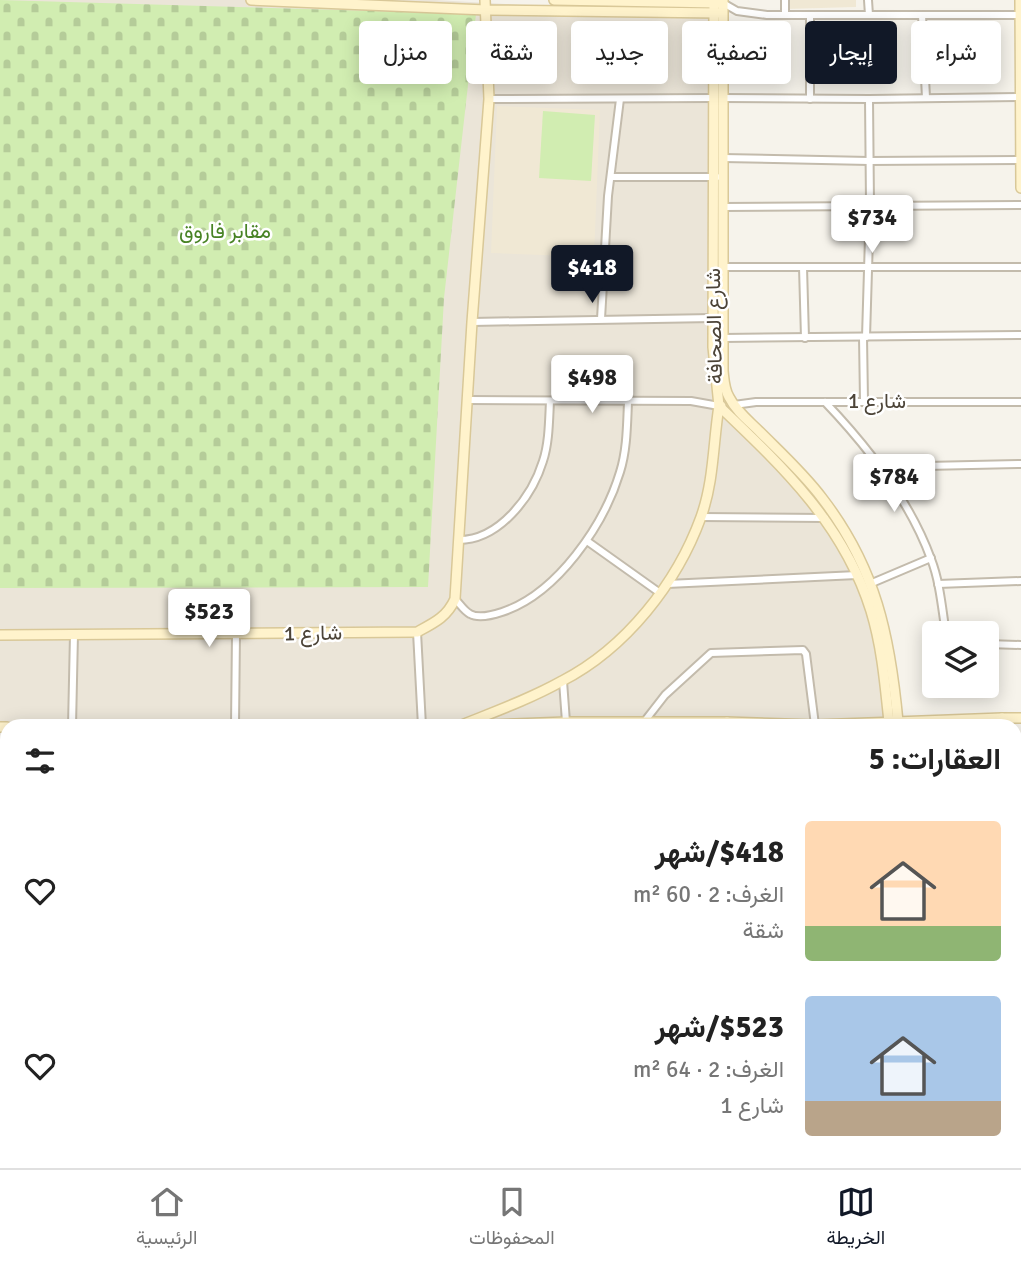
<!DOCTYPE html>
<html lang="ar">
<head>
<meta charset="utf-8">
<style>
  :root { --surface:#fff; --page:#f2f2f2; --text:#222; --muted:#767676; --line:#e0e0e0; --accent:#111827 }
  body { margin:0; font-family:Signika,Vazirmatn,sans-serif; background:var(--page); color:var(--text); direction:rtl; height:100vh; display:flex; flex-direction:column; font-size:26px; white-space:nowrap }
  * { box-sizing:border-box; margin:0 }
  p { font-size:23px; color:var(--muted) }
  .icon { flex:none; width:38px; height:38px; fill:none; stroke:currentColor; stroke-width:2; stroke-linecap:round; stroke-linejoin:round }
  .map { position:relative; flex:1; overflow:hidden; direction:ltr }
  .drawer { position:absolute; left:0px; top:719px; width:1022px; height:450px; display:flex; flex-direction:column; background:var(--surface); border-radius:21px 21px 0 0; box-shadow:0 4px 18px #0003; direction:rtl }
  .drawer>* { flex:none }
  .hud { position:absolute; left:21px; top:21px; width:980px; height:63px; direction:rtl; display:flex; gap:14px }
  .fabs { position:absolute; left:922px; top:621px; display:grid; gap:14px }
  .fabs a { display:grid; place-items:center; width:77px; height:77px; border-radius:7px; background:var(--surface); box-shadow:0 4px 18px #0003; font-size:35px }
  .price { position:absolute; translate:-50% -60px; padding:0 16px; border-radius:7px; background:#fff; color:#222; font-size:23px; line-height:46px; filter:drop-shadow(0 2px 4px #0008) }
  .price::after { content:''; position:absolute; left:50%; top:42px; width:21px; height:16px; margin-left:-10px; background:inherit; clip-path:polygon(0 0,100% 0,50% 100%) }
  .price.current { background:var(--accent); color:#fff }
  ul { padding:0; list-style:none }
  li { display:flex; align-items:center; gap:21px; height:175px; padding:0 21px }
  li span { display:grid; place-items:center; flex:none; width:196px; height:140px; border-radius:7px; color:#555 }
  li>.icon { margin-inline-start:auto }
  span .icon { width:84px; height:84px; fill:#fffc; stroke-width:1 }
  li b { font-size:30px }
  h2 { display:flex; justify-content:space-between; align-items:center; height:84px; padding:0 21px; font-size:30px }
  .tag { padding:0 24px; border-radius:7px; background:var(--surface); box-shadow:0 4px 18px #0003; font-size:24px; line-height:63px }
  .tag.current { background:var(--accent); color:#fff }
  .tab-bar { display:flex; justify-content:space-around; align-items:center; height:98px; border-top:2px solid var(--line); background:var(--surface); font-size:19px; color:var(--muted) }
  .tab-bar a { display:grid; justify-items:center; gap:4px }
  .tab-bar .current { color:var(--accent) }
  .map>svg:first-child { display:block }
  .residential { fill:#ebe5d8 }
  .education { fill:#f0e8d4 }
  .green { fill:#d1edb1 }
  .cemetery { fill:url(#cemetery-stones) }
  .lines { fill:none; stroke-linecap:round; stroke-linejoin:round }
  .street-casing { stroke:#c3bbac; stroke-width:10 }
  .secondary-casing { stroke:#d9c898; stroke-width:12 }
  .street { stroke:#fff; stroke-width:6 }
  .secondary { stroke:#fff3cc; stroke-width:9 }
  .labels { text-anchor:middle; stroke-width:5; stroke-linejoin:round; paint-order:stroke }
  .park-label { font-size:21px; fill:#488325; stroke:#fff }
  .street-label { font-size:21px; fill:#4c4438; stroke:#fff }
</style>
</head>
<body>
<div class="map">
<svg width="1021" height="1168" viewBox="0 0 1021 1168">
  <defs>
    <pattern id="cemetery-stones" width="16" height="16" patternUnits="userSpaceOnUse" patternTransform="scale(1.75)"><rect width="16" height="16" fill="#d1edb1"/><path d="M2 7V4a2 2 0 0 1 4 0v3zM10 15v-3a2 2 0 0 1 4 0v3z" fill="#b5cc99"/></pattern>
  </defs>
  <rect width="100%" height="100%" fill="#f6f3eb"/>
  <path class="residential" d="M0 0H435L715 16 718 335 715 375 717 393 804 477 860 554 888 724 0 725Z"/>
  <g class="education">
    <path d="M787 0H856V7L786 9Z"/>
    <path d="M497 106 600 110 594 257 491 253Z"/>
  </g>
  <g class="green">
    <path d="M543 111 595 115 591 181 539 178Z"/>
    <path d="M85 1162H118L121 1168H82Z"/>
  </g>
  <path class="cemetery" d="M0 0 476 14 444 298 428 587 0 588Z"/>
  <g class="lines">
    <defs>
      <g id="street">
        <path d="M868 0 869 15"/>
        <path d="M723 3 737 11 767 15H1020"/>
        <path d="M785 15V0"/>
        <path d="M922 15 926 98"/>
        <path d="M722 98 869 99 1020 97"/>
        <path d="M489 99 714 98"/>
        <path d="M810 99V15"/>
        <path d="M723 158 869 161 1021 160"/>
        <path d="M611 177H717"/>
        <path d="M723 207 1021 205"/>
        <path d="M723 267H1021"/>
        <path d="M803 267 805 338"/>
        <path d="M601 319 608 196 620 99"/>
        <path d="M472 322 713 318"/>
        <path d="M863 337 864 401"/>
        <path d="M866 337 870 204 869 99"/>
        <path d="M723 338 1021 335"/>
        <path d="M468 400 691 401 719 406"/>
        <path d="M825 402C867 446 910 501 931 559 940 582 942 609 946 634"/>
        <path d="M734 405 756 402H1021"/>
        <path d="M879 467 1021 464"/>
        <path d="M701 517 825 518"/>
        <path d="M459 540C499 540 532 497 543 461 549 443 549 421 550 401"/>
        <path d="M587 541 660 593"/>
        <path d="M872 583 931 558"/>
        <path d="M667 584 857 575"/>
        <path d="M938 584 1021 581"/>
        <path d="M455 599C460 604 464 611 470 614 479 619 493 615 502 612 557 594 604 525 620 472 627 450 627 425 628 402"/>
        <path d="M417 632 422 726"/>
        <path d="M987 644 1021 645"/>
        <path d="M563 681 566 722"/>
        <path d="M644 722 665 695 711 653 803 650 806 654 815 725"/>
        <path d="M235 725 236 634"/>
        <path d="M72 726 74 634"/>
        <path d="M1015 784 1021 785"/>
        <path d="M0 817H7"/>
        <path d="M1015 853H1021"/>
        <path d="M0 902H7"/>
        <path d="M1015 920H1021"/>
        <path d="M0 991H7"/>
        <path d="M0 1078H7"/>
        <path d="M0 1162H74"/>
        <path d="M212 1162 223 1168"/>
        <path d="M425 1162V1168"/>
        <path d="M518 1162V1168"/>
        <path d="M623 1162V1168"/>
        <path d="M728 1162V1168"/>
        <path d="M313 1168H349"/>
        <path d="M1016 1168 1017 987"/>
      </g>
      <g id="secondary">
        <path d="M251 0 486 10 718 13"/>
        <path d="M554 0 718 3"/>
        <path d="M714 0 713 347 719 406C782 466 844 524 871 611 882 647 885 684 889 722"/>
        <path d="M723 0V371C724 379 724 389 729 397 736 411 749 421 760 432 782 454 804 474 822 498 876 568 890 636 898 722"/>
        <path d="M1020 0 1021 188"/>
        <path d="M0 635 417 632C434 623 447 617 455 599L472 322 489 99 485 0"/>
        <path d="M1002 718H1021"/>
        <path d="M32 726H375"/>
        <path d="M459 726C494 712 530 699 562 681 626 648 677 583 701 517 714 481 713 443 719 406H721"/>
        <path d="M466 726 566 722H727"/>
        <path d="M727 726V722L815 725 1002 718V726"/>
        <path d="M0 727H7"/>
        <path d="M0 751 7 755"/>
        <path d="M1015 986 1021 991"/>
        <path d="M134 1162 138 1168"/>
        <path d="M892 1162V1168"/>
        <path d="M71 1168 74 1162"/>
        <path d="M880 1168V1162"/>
      </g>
    </defs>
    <use href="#street" class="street-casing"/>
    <use href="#secondary" class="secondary-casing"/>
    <use href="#street" class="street"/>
    <use href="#secondary" class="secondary"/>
  </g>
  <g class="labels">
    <g class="park-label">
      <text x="225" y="238">مقابر فاروق</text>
    </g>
    <g class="street-label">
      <text transform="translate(714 326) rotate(-91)" y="7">شارع الصحافة</text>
      <text x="877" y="408">شارع 1</text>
      <text transform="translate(313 633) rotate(-1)" y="7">شارع 1</text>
    </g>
  </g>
</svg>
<div class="fabs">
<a><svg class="icon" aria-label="layers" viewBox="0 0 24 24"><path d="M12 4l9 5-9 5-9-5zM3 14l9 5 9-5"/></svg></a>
</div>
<b class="price" style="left:872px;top:255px">$734</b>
<b class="price current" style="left:592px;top:305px">$418</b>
<b class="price" style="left:592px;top:415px">$498</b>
<b class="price" style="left:894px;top:514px">$784</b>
<b class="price" style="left:209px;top:649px">$523</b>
<div class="hud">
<a class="tag">شراء</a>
<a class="tag current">إيجار</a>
<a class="tag">تصفية</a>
<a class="tag">جديد</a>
<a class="tag">شقة</a>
<a class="tag">منزل</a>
</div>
<section class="drawer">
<h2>العقارات: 5<svg class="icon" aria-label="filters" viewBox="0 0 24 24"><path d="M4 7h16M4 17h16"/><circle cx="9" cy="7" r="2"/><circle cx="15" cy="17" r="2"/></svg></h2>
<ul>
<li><span style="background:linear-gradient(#ffd9b3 75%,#8fb573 0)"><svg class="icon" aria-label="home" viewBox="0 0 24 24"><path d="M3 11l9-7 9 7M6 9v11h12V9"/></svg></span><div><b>$418/شهر</b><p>الغرف: 2 · 60 m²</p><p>شقة</p></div><svg class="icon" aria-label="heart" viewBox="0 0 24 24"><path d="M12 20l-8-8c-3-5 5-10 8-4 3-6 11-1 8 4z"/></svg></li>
<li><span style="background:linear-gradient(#a9c7e8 75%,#b9a48a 0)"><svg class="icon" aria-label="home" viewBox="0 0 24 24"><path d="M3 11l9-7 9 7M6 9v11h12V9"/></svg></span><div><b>$523/شهر</b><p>الغرف: 2 · 64 m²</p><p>شارع 1</p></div><svg class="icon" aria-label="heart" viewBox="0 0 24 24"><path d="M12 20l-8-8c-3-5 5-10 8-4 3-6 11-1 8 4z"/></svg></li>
</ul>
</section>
</div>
<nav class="tab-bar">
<a class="current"><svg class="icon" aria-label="map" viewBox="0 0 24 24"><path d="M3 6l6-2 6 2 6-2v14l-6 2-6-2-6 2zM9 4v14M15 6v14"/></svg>الخريطة</a>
<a><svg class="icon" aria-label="saved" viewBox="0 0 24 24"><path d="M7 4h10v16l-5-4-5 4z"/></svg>المحفوظات</a>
<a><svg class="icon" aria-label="home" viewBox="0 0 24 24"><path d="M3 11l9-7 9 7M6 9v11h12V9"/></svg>الرئيسية</a>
</nav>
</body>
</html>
